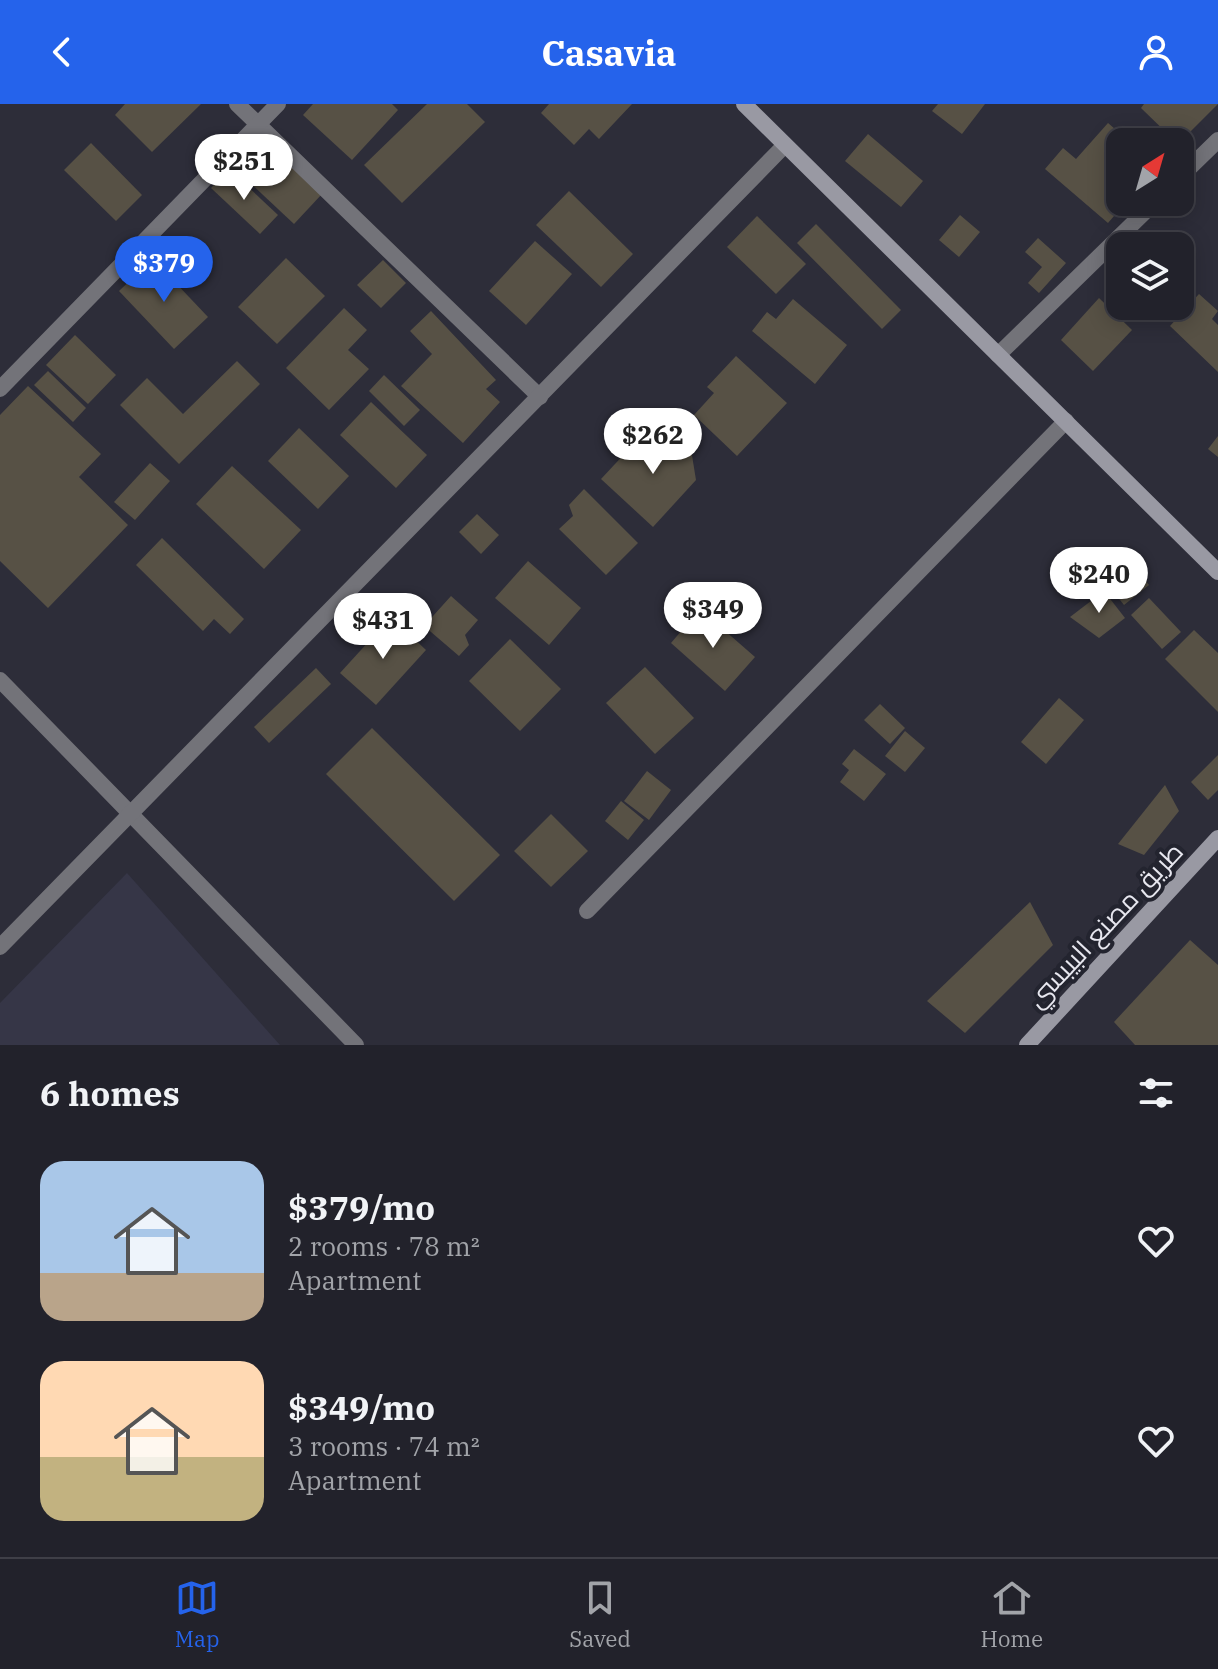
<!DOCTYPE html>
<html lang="en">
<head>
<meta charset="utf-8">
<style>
  :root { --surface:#22222b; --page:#2e2f37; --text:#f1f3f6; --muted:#a2a4a9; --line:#3f3f47; --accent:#2563eb }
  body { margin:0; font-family:"IBM Plex Serif",Cairo,serif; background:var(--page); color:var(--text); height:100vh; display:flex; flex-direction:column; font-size:30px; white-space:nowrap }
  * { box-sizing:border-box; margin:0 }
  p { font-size:26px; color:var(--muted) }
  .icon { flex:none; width:44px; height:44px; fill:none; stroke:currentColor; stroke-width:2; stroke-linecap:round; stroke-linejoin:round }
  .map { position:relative; height:941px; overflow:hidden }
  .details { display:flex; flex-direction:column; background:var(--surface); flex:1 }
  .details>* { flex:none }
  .needle { width:52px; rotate:37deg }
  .fabs { position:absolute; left:1106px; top:24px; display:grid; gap:16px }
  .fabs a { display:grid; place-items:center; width:88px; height:88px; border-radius:16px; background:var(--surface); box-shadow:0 4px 20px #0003,0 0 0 2px var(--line); font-size:40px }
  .price { position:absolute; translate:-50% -68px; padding:0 18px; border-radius:28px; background:#fff; color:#222; font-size:26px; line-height:52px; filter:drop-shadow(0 2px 4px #0008) }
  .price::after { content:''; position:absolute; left:50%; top:48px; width:24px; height:18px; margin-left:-12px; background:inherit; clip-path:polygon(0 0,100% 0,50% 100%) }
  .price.active { background:var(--accent); color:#fff }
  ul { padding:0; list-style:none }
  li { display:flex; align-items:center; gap:24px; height:200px; padding:0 40px }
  li span { display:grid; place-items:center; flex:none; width:224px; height:160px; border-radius:24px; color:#555 }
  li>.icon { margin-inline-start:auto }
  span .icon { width:96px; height:96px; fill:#fffc; stroke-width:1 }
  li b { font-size:34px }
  h2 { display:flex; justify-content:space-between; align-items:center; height:96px; padding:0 40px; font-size:34px }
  header { display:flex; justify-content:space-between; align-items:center; height:104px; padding:0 40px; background:var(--accent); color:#fff; font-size:36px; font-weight:800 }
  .menu { display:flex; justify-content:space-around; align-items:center; height:112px; border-top:2px solid var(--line); background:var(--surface); font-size:22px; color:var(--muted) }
  .menu a { display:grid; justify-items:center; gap:4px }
  .menu .active { color:var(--accent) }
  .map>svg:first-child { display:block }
  .built { fill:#363647 }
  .building { fill:#575145 }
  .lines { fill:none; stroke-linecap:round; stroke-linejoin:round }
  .street { stroke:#737379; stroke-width:16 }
  .secondary { stroke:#9999a3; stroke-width:16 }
  .labels { text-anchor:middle; stroke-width:8; stroke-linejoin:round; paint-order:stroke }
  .street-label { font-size:26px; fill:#e7e7ef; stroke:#23242f }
</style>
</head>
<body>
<header><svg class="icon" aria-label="back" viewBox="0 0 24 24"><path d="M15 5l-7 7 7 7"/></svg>Casavia<svg class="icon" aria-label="person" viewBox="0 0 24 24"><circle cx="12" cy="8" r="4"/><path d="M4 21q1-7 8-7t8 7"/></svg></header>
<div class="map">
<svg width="1218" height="941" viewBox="0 0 1218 941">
  <rect width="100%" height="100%" fill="#2d2d39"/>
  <path class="built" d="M127 769 280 941H0V899Z"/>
  <g class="building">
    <path d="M125 0H201L152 48 115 11Z"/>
    <path d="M313 0H392L398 6 352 56 303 11Z"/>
    <path d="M427 0H467L485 18 402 99 364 61Z"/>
    <path d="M549 0H632L599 35 589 25 574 41 541 9Z"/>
    <path d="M938 0H985L962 30 932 7Z"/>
    <path d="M1144 0H1218L1180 38H1176L1141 4Z"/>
    <path d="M1108 19 1130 38H1120V98H1126L1108 119 1045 65 1063 44 1076 55Z"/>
    <path d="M868 30 923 77 901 103 845 57Z"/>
    <path d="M260 33 322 90 294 120 233 63Z"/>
    <path d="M91 39 142 91 116 117 64 66Z"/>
    <path d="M229 65 278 111 260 130 211 84Z"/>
    <path d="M569 87 633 150 601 183 536 121Z"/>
    <path d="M960 111 980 128 959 153 939 136Z"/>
    <path d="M757 112 806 160 776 190 727 143Z"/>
    <path d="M816 120 901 206 882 225 797 139Z"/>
    <path d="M1038 134 1066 159 1039 189 1028 179 1042 163 1025 148Z"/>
    <path d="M535 137 572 170 526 221 489 187Z"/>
    <path d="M286 154 325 192 277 240 238 203Z"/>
    <path d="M153 155 208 213 174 245 119 187Z"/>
    <path d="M383 156 406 179 381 204 357 181Z"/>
    <path d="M1199 190 1218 207 1212 215 1218 221V268L1170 222Z"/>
    <path d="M1099 194 1132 226 1093 267 1061 236Z"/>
    <path d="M793 195 847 241 815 280 752 227 767 208 776 215Z"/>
    <path d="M344 204 367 226 348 246 369 265 329 306 286 264Z"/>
    <path d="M431 207 496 276 486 285 500 298 463 339 401 282 432 250 410 227Z"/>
    <path d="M75 231 116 271 88 300 46 261Z"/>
    <path d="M736 252 787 299 737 352 694 311 714 289 707 283Z"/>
    <path d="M237 257 260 280 179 360 120 301 147 274 183 310Z"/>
    <path d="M48 267 86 304 73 318 34 281Z"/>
    <path d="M384 271 420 306 404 322 369 287Z"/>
    <path d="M28 282 101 350 79 373 128 421 48 504 0 457V311Z"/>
    <path d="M371 298 427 351 396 384 340 331Z"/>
    <path d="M299 324 349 372 318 405 268 357Z"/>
    <path d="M644 329 690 339 696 376 653 423 601 375Z"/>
    <path d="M1218 332V353L1208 345Z"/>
    <path d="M150 359 170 377 135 416 114 398Z"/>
    <path d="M232 362 301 426 264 465 196 400Z"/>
    <path d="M584 385 638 439 606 471 559 425 573 412 569 401Z"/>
    <path d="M477 410 499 431 481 450 459 428Z"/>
    <path d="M162 434 244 515 230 530 214 515 203 527 136 461Z"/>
    <path d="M528 457 581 504 549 541 495 494Z"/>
    <path d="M1130 457 1149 481 1124 501 1105 477Z"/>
    <path d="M1104 487 1125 514 1099 534 1070 513Z"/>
    <path d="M451 492 478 516 465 531 469 541 459 552 424 522Z"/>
    <path d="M1149 494 1181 528 1162 545 1131 511Z"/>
    <path d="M700 505 755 553 725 587 671 539Z"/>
    <path d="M391 513 426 546 376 601 340 569Z"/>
    <path d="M1194 526 1218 549V608L1165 555Z"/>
    <path d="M510 535 561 585 520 627 469 577Z"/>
    <path d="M645 563 694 614 655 650 606 599Z"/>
    <path d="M316 564 331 580 269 639 254 623Z"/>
    <path d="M1059 594 1084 616 1046 660 1021 638Z"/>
    <path d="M880 600 905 624 890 640 864 616Z"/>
    <path d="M372 624 500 751 454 797 326 670Z"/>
    <path d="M905 627 925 644 905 668 885 652Z"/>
    <path d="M854 645 886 670 864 697 840 678 849 666 842 660Z"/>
    <path d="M1218 651V686L1208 696 1191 678Z"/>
    <path d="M647 667 671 686 649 716 624 697Z"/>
    <path d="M1165 681 1179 707 1144 751 1118 740Z"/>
    <path d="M621 697 644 716 628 736 605 717Z"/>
    <path d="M551 710 588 747 551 783 514 747Z"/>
    <path d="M1030 798 1053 841 965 929 927 897Z"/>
    <path d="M1190 836 1218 861V941H1135L1114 918Z"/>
  </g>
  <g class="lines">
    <g class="street">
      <path d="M237 0 540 293"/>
      <path d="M1180 73 1218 36"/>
      <path d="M998 251 1155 98"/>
      <path d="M0 285 278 0"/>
      <path d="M0 576 356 941"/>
      <path d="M587 807 1066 317"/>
      <path d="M0 843 785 41"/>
    </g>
    <g class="secondary">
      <path d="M744 0 1218 468"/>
      <path d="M1027 941 1218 734"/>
    </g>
  </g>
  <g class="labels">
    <g class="street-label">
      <text transform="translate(1105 821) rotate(-47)" y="9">طريق مصنع البيبسي</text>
    </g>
  </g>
</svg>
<div class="fabs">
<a><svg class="needle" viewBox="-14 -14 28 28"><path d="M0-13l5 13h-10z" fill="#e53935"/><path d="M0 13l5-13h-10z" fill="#a2a4a9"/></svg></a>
<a><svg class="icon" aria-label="layers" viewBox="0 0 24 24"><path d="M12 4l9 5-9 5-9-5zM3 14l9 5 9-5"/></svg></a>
</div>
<b class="price" style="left:244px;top:98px">$251</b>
<b class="price active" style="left:164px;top:200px">$379</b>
<b class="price" style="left:653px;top:372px">$262</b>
<b class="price" style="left:1099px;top:511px">$240</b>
<b class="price" style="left:713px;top:546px">$349</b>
<b class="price" style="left:383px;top:557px">$431</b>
</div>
<section class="details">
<h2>6 homes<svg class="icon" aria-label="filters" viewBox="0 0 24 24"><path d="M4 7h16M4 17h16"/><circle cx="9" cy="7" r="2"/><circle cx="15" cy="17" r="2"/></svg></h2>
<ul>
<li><span style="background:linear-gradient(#a9c7e8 70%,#b9a48a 0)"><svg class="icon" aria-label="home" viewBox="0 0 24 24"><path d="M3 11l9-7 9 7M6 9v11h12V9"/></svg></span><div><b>$379/mo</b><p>2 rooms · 78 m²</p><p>Apartment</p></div><svg class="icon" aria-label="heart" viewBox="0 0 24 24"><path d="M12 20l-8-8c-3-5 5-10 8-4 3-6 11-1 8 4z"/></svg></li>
<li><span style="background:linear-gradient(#ffd9b3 60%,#c2b280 0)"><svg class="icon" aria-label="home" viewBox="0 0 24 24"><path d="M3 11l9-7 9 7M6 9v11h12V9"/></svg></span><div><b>$349/mo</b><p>3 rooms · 74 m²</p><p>Apartment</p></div><svg class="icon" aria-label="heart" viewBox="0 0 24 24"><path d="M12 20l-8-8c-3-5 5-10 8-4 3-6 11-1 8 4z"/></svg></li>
</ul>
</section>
<nav class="menu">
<a class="active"><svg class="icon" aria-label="map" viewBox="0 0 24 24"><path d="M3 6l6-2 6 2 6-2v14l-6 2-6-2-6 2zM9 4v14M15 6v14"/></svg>Map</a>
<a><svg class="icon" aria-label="saved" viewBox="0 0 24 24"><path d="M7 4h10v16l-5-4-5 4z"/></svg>Saved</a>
<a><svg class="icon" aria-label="home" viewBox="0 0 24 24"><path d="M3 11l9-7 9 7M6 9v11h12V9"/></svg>Home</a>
</nav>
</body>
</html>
